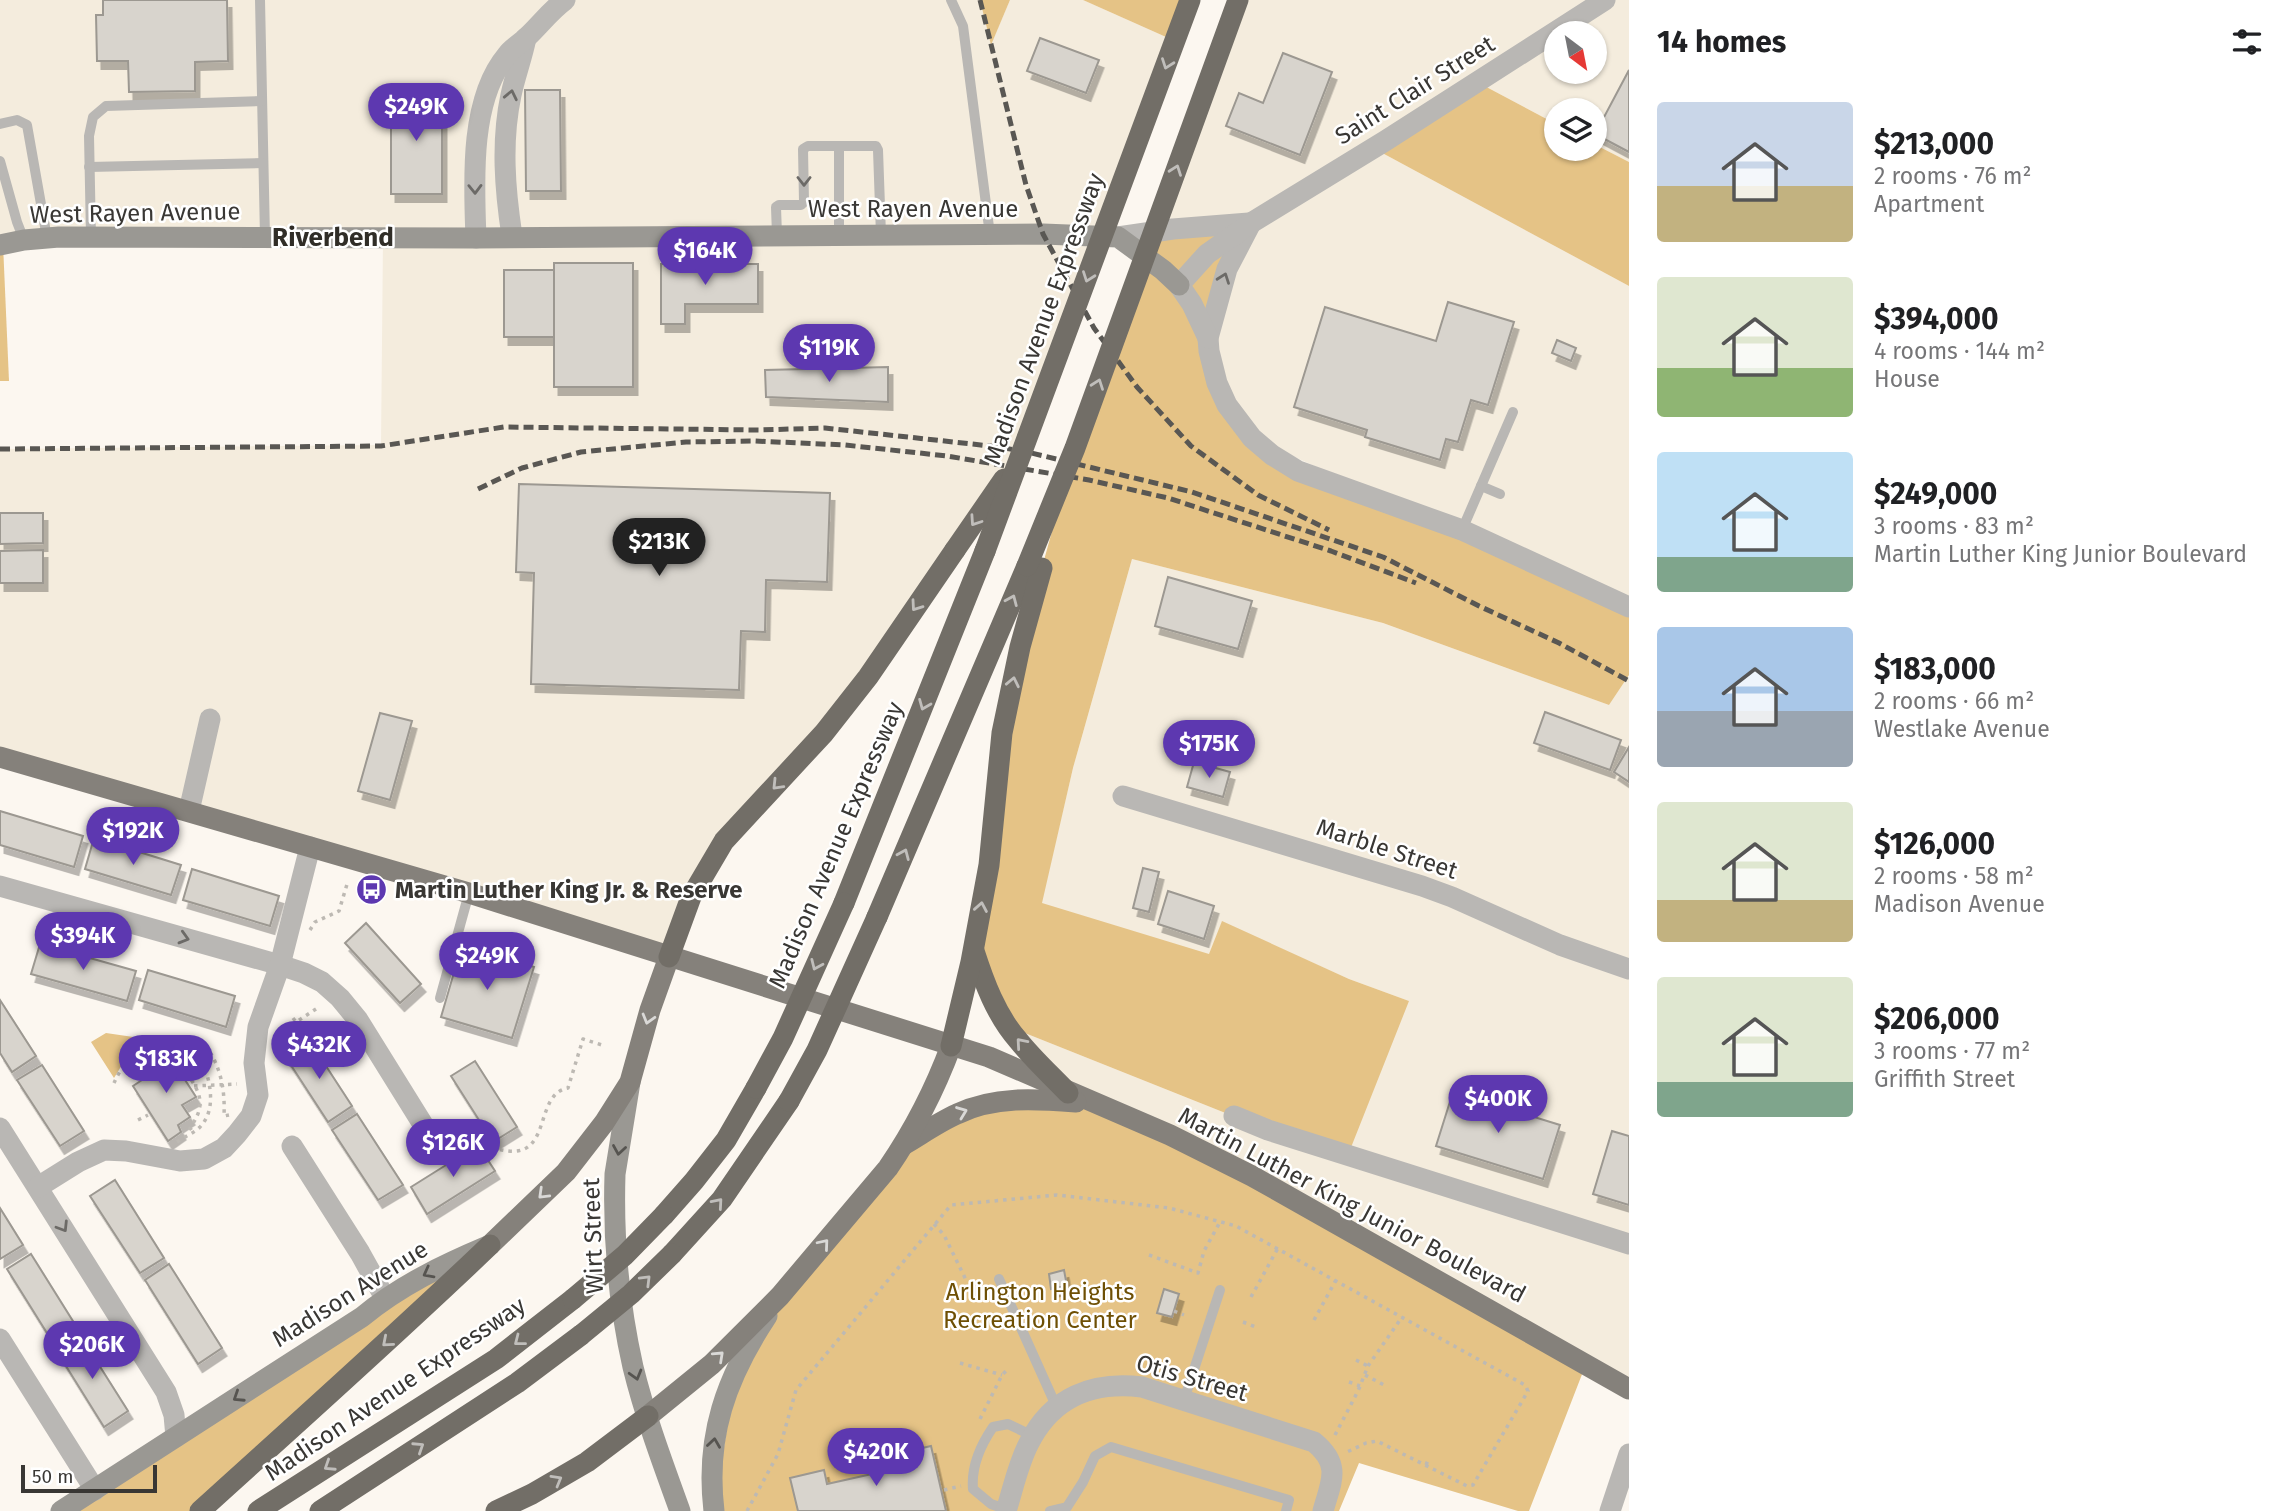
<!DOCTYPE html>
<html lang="en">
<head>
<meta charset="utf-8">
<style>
  :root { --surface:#fff; --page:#f6f6f6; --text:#202124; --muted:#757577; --accent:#5d38b0 }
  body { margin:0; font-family:"Fira Sans",sans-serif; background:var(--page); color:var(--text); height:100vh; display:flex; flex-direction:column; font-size:26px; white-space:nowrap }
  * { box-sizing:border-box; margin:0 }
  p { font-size:23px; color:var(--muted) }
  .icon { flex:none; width:38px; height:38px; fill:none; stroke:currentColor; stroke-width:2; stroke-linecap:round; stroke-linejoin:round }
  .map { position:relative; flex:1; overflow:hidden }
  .drawer { display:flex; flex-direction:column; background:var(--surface); width:665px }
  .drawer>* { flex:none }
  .needle { width:46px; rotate:148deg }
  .controls { position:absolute; left:1544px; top:21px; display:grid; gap:14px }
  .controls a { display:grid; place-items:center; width:63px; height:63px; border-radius:50%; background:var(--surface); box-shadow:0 2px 5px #0004; font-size:35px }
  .scale { position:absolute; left:21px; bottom:18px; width:136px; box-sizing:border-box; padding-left:7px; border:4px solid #393734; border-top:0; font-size:19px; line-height:24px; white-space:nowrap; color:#393734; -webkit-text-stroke:5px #fff; paint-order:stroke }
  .price { position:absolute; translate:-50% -60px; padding:0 16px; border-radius:24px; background:var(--accent); color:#fff; font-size:23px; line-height:46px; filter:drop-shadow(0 2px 4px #0008) }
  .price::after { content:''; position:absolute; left:50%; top:42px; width:21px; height:16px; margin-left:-10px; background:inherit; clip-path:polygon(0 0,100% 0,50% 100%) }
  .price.on { background:#222; color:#fff }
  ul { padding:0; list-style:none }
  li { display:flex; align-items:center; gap:21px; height:175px; padding:0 28px }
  li span { display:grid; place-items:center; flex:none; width:196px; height:140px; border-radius:7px; color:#555 }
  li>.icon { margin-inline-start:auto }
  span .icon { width:84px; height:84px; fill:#fffc; stroke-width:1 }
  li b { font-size:30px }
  h2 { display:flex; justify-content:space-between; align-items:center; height:84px; padding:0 28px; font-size:30px }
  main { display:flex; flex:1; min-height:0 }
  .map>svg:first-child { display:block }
  .built { fill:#f4ecdd; fill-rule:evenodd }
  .green { fill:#e5c386 }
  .building { fill:#d8d4cd; stroke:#9c9891; stroke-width:2; filter:url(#shadow) }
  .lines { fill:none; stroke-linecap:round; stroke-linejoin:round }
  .path { stroke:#bdb9b3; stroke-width:3.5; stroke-dasharray:3.5 5; stroke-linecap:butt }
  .lane { stroke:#b9b7b4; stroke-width:10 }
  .street { stroke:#b9b7b4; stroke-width:21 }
  .secondary { stroke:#9a9893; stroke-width:21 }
  .primary { stroke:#85817b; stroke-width:21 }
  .highway { stroke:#726e67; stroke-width:21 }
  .rail { stroke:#595753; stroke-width:5; stroke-dasharray:10 5; stroke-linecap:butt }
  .highway-bridge { stroke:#726e67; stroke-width:21 }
  .oneway { stroke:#c0bebb }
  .oneway2 { stroke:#6c6a67 }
  .oneway3 { stroke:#dad9d7 }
  .oneway4 { stroke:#565450 }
  .labels { text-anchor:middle; stroke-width:5; stroke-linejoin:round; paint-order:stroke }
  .street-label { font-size:24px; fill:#393734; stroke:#fff }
  .poi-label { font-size:24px; font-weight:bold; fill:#393734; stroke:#fff; text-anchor:start }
  .park-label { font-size:24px; fill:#6e4f04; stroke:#fff }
  .neighbourhood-label { font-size:26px; font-weight:bold; fill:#302d27; stroke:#fff }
</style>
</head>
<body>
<main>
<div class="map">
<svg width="1629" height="1511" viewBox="0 0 1629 1511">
  <defs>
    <filter id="shadow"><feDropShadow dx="4.5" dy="8" stdDeviation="0" flood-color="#0004"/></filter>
  </defs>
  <rect width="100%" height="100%" fill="#fcf7f0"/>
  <g class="built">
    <path d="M0 0H980L991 44 1010 0H1083L1175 41 1023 451 868 677 739 824 669 957 0 757V449L381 445 383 238 0 245Z"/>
    <path d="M1238 0H1629V162L1594 144V110H1556V124L1477 82 1373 148 1629 286V607L1252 438 1154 230ZM1556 33H1594V72H1556Z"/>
    <path d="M1132 559 1383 623 1609 705 1627 678H1629V1389L1093 1103 1007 1026 1268 1130 1409 1001 1349 979 1222 922 1209 955 1041 904 1073 768Z"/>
  </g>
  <g class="green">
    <path d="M980 0H1010L991 45Z"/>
    <path d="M1083 0H1190L1175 41Z"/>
    <path d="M1477 82 1556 124V149H1594V144L1629 162V286L1373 148Z"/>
    <path d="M1251 223 1219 292 1217 383 1272 455 1629 607V675L1609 705 1383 623 1132 559 1073 768 1042 903 1209 954 1222 921 1349 979 1409 1001 1348 1155 1268 1130 1007 1026 980 970 1020 647 1075 448 1145 257 1118 237Z"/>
    <path d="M3 244 9 381H0V245Z"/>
    <path d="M106 1033 147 1039C126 1051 126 1060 114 1078L91 1042Z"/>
    <path d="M1093 1103 1586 1364 1529 1511H1518L1359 1463 1339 1511H714L737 1364 887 1168 958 1113Z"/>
    <path d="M490 1245 200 1511H61Z"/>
  </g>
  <g class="building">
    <path d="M103 0H227L228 61 195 62V91L129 92 128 61H97L96 15H103Z"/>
    <path d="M1040 38 1099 60 1086 93 1027 71Z"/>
    <path d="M1283 53 1332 72 1300 155 1226 126 1239 93 1263 103Z"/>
    <path d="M1629 70V152L1595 134Z"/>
    <path d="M525 90H560L561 191H526Z"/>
    <rect x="391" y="91" width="51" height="103"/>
    <rect x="554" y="263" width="79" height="124"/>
    <path d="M661 264H758V304H685V324H661Z"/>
    <rect x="504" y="270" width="50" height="67"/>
    <path d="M1448 302 1514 322 1488 405 1471 400 1458 442 1446 439 1440 460 1365 437 1367 430 1294 407 1325 307 1436 341Z"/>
    <path d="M1557 340 1576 348 1571 361 1552 353Z"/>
    <path d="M888 367V402L766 397 765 370Z"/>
    <path d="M519 484 830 493 827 582 766 580 765 632 741 631 739 690 531 684 534 573 516 572Z"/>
    <path d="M0 513H43V543L0 544Z"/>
    <path d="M43 550V583H0V551Z"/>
    <path d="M1168 577 1252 601 1238 649 1155 626Z"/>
    <path d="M1545 712 1621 740 1610 770 1534 743Z"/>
    <path d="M380 713 412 721 390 800 358 791Z"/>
    <path d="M1629 747V782L1614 772Z"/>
    <path d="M1194 762 1230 772 1223 797 1187 787Z"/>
    <path d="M0 811 83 836 74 867 0 845Z"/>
    <path d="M94 838 181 865 171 895 85 869Z"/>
    <path d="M1143 868 1159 872 1149 912 1133 908Z"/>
    <path d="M192 869 279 896 270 926 183 900Z"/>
    <path d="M1168 891 1214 906 1204 939 1158 924Z"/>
    <path d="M366 923 421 984 400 1003 345 943Z"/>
    <path d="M40 944 136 971 127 1001 31 974Z"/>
    <path d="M462 945 534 967 512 1038 441 1017Z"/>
    <path d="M148 970 235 996 226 1027 139 1000Z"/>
    <path d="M0 1000 36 1056 12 1072 0 1053Z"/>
    <path d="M309 1040 352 1106 328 1122 285 1056Z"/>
    <path d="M167 1052 196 1097 182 1105 190 1117 178 1125 181 1132 168 1141 133 1086 151 1074 146 1066Z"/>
    <path d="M475 1061 517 1127 493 1142 451 1076Z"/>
    <path d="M42 1065 84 1131 60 1146 17 1080Z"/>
    <path d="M1453 1092 1560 1125 1543 1179 1436 1146Z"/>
    <path d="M357 1114 403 1185 378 1200 332 1130Z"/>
    <path d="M1612 1131 1629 1136V1205L1593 1194Z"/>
    <path d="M478 1145 495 1171 427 1214 411 1187Z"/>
    <path d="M115 1180 164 1258 140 1273 90 1196Z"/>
    <path d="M0 1208 23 1245 0 1259Z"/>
    <path d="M31 1254 76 1326 52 1341 7 1269Z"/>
    <path d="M169 1264 222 1348 198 1364 145 1280Z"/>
    <path d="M1064 1270 1067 1286 1051 1289 1049 1274Z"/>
    <path d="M1164 1289 1179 1294 1172 1317 1157 1313Z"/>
    <path d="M80 1335 128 1411 104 1427 56 1350Z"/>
    <path d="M931 1446 946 1511H798L790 1478 824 1470 827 1484 899 1468 896 1454Z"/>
  </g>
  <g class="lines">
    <g class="path">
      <path d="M310 930 315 922 339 911 348 881"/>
      <path d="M293 1018 296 1022 316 1009"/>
      <path d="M114 1083C121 1068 141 1030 164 1042 173 1047 179 1060 184 1068 190 1079 200 1090 200 1103 200 1113 195 1120 190 1128L193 1132"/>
      <path d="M194 1086 237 1084"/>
      <path d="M138 1120 148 1115"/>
      <path d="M460 1135C475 1141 492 1149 508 1151 552 1156 534 1094 568 1088L583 1039 602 1045"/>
      <path d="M177 1142C184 1137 194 1133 200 1127 218 1108 209 1079 202 1058L210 1052C222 1072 225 1093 224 1116L229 1115"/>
      <path d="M934 1224 944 1235 967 1282"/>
      <path d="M1149 1255 1198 1273 1204 1251 1220 1222"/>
      <path d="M1251 1297 1278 1248"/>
      <path d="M1174 1311 1184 1315"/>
      <path d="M1314 1320 1336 1280"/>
      <path d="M1243 1322 1256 1327"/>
      <path d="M1356 1360 1368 1366"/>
      <path d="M960 1363 1002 1375"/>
      <path d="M1365 1375 1386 1386"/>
      <path d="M1349 1382 1360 1386"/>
      <path d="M980 1419 1002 1375 1007 1370"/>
      <path d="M1335 1435 1358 1391 1368 1366 1402 1317"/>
      <path d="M1426 1465 1429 1458"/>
      <path d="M944 1490 961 1486"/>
      <path d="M747 1511 778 1454 796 1390 951 1205 1057 1195 1169 1208 1236 1226 1525 1385 1528 1391 1473 1485 1467 1486 1377 1441 1366 1443 1347 1452"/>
    </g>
    <g class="lane">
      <path d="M260 0 265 237"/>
      <path d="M951 0 963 26 990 235"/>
      <path d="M0 124 17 120 27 125 47 238"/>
      <path d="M839 146V235"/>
      <path d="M0 161 17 222 24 240"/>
      <path d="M89 167 263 163"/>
      <path d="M777 235 776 207 779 205H801L804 202 803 149 808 146H876L878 150 881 235"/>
      <path d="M91 237 89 136 93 117 106 106 262 101"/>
      <path d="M1481 486 1500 494"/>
      <path d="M1462 530 1513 412"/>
      <path d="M440 998 469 893"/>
      <path d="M999 1279 1057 1408"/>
      <path d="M1184 1400 1220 1290"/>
      <path d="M1008 1510 991 1504 973 1489C971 1466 980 1446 993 1427L1008 1424 1033 1436"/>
      <path d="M1050 1511 1067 1507 1083 1482 1095 1456 1111 1447 1289 1500 1286 1511"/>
    </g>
    <g class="street">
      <path d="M1251 223 1227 269 1208 338 1209 351 1217 383 1227 405 1252 438 1272 455 1298 471 1462 530 1629 607"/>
      <path d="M512 236C505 190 501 142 511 95 515 76 522 58 526 38"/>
      <path d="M1118 237 1173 229 1249 223"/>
      <path d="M476 238C474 183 469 100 507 55 512 48 520 44 527 37 540 25 550 11 565 0"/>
      <path d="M1208 338 1192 304 1179 285 1207 254 1251 223 1385 141 1605 0"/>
      <path d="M1123 796 1422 886 1452 897 1560 945 1629 969"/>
      <path d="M189 811 210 719"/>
      <path d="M0 886 280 965 304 973 322 982 340 998 358 1020 432 1139"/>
      <path d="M1234 1116 1268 1130 1629 1244"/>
      <path d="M0 1128 166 1392 174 1415 176 1437"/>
      <path d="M292 1146 360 1253 385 1298"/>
      <path d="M38 1187 78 1162 104 1150 126 1151 180 1161 204 1159 224 1148 237 1134 251 1116 258 1095 254 1063 258 1027 280 965 310 847"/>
      <path d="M0 1339 95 1490"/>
      <path d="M1006 1511C1013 1489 1018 1464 1029 1443 1052 1397 1093 1381 1142 1387L1314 1442C1342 1465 1331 1482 1323 1511"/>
      <path d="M1610 1511 1629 1454"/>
    </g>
    <g class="secondary">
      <path d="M0 245 24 240 59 237 476 238 1043 234 1118 237 1163 270 1179 285"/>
      <path d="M630 1082 615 1174C613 1238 619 1305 633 1367 645 1416 663 1464 680 1511"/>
      <path d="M61 1511 362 1317C401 1285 443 1265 488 1246"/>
      <path d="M714 1511C705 1436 726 1378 767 1316"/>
    </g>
    <g class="primary">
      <path d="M0 757 469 893 989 1057 1170 1135 1252 1176 1629 1389"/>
      <path d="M905 1144C922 1134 939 1122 957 1114 994 1096 1036 1099 1076 1102"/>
      <path d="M490 1245 566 1172 604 1123 630 1082 650 1010 669 957"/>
      <path d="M648 1416 712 1364 780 1296 888 1168C914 1130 935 1089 951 1046"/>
    </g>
    <g class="highway">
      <path d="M844 903 985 551"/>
      <path d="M877 917 1027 566"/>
      <path d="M974 951C984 982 996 1015 1018 1040 1033 1059 1051 1075 1068 1093"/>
      <path d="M669 957 691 897 724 841 824 733 868 677 955 550"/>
      <path d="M951 1046 971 962 989 865 1002 733 1020 647 1042 568"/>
      <path d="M664 1215 694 1181 726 1140 756 1088"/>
      <path d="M672 1254 722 1199 789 1101"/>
      <path d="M200 1511C297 1423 395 1336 490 1245"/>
      <path d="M258 1511 496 1359 573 1299"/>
      <path d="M320 1511 517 1383 581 1335"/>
      <path d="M496 1511 532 1494 587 1462 648 1416"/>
    </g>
    <g class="rail">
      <path d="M980 0 1026 185 1043 234 1094 328 1137 387 1191 446 1258 495 1329 530"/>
      <path d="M0 449 381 446 504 427 759 430 825 428 990 446 1023 451 1192 492 1383 557 1479 606 1559 643 1629 681"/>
      <path d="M478 489 522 468 581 452 686 442 755 441 845 445 947 456 1089 480 1168 498 1331 551 1416 583"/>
    </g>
    <g class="highway-bridge">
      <path d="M955 550 1004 479"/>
      <path d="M985 551 1190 0"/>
      <path d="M1027 566 1075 448 1238 0"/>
      <path d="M756 1088 783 1038 844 903"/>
      <path d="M789 1101 817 1050 877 917"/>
      <path d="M573 1299 625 1255 664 1215"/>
      <path d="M581 1335 631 1294 672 1254"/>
    </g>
  </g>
  <defs><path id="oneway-chevron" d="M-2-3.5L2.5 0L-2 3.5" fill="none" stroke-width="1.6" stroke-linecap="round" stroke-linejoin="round" transform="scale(1.75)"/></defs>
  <g class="oneway">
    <use href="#oneway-chevron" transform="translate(1167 64) rotate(110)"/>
    <use href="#oneway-chevron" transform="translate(1176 170) rotate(-70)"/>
    <use href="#oneway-chevron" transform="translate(1088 277) rotate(110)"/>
    <use href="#oneway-chevron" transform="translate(1098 384) rotate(-70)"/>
    <use href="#oneway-chevron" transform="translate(975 521) rotate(124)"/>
    <use href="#oneway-chevron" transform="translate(1012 600) rotate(-67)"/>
    <use href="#oneway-chevron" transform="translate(916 606) rotate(125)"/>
    <use href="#oneway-chevron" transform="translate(1013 682) rotate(-78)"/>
    <use href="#oneway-chevron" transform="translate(924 705) rotate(112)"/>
    <use href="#oneway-chevron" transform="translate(777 785) rotate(134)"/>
    <use href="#oneway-chevron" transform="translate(904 854) rotate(-67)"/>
    <use href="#oneway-chevron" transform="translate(981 907) rotate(-80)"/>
    <use href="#oneway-chevron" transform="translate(816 965) rotate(114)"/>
    <use href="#oneway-chevron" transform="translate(1021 1043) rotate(-131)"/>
    <use href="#oneway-chevron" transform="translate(718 1203) rotate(-49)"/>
    <use href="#oneway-chevron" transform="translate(646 1280) rotate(-45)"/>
    <use href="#oneway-chevron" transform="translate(519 1341) rotate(142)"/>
    <use href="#oneway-chevron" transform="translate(387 1342) rotate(139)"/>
    <use href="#oneway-chevron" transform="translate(419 1447) rotate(-33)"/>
    <use href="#oneway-chevron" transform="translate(329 1466) rotate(147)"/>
    <use href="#oneway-chevron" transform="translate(557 1480) rotate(-30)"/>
  </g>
  <g class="oneway2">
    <use href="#oneway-chevron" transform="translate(511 95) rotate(-78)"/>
    <use href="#oneway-chevron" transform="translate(804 181) rotate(90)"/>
    <use href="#oneway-chevron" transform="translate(475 189) rotate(89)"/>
    <use href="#oneway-chevron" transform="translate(1224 278) rotate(-70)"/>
    <use href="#oneway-chevron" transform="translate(184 938) rotate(16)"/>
    <use href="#oneway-chevron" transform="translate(63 1227) rotate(58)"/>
  </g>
  <g class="oneway3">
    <use href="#oneway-chevron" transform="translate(648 1019) rotate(106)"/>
    <use href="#oneway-chevron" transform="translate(962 1112) rotate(-21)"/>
    <use href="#oneway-chevron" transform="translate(543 1194) rotate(136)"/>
    <use href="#oneway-chevron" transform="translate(824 1244) rotate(-50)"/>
    <use href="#oneway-chevron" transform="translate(719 1356) rotate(-43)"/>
  </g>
  <g class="oneway4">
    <use href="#oneway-chevron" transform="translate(619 1150) rotate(99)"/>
    <use href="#oneway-chevron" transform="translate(428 1273) rotate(152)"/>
    <use href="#oneway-chevron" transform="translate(636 1375) rotate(74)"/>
    <use href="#oneway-chevron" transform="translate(238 1397) rotate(147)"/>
    <use href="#oneway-chevron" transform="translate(714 1443) rotate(-82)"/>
  </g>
  <defs>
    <symbol id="bus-disc" viewBox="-11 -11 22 22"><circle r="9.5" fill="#5d38b0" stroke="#fff"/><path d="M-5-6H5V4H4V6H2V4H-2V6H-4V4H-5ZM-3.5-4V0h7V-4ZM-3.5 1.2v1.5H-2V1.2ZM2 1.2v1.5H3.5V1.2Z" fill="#fff"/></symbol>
  </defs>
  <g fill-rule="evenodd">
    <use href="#bus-disc" x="354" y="872" width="35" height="35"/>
  </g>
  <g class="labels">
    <g class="street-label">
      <text transform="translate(1415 90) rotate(-32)" y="8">Saint Clair Street</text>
      <text x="913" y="217">West Rayen Avenue</text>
      <text transform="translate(135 213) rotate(-1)" y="8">West Rayen Avenue</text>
      <text transform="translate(1044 319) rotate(-70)" y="8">Madison Avenue Expressway</text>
      <text transform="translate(836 845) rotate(-67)" y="8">Madison Avenue Expressway</text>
      <text transform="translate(1387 849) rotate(18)" y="8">Marble Street</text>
      <text transform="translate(1352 1205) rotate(28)" y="8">Martin Luther King Junior Boulevard</text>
      <text transform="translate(593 1236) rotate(-92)" y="8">Wirt Street</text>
      <text transform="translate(350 1294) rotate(-32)" y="8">Madison Avenue</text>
      <text transform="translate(1192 1378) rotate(16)" y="8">Otis Street</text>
      <text transform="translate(395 1389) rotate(-34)" y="8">Madison Avenue Expressway</text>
    </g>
    <g class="poi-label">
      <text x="395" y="898">Martin Luther King Jr. &amp; Reserve</text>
    </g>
    <g class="park-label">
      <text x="1040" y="1300">Arlington Heights<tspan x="1040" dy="28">Recreation Center</tspan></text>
    </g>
    <g class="neighbourhood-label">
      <text x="333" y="246">Riverbend</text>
    </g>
  </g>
</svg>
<div class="controls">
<a><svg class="needle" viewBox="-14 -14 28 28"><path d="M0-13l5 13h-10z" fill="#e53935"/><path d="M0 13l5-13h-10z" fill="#757577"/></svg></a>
<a><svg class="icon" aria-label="layers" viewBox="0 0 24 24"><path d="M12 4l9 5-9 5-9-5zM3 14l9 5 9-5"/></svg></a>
</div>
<div class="scale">50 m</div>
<b class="price" style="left:416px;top:143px">$249K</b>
<b class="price" style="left:705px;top:287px">$164K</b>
<b class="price" style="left:829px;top:384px">$119K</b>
<b class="price on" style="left:659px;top:578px">$213K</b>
<b class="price" style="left:1209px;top:780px">$175K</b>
<b class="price" style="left:133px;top:867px">$192K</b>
<b class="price" style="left:83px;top:972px">$394K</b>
<b class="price" style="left:487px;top:992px">$249K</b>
<b class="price" style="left:319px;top:1081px">$432K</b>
<b class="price" style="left:166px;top:1095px">$183K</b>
<b class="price" style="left:1498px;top:1135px">$400K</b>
<b class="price" style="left:453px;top:1179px">$126K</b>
<b class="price" style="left:92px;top:1381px">$206K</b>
<b class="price" style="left:876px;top:1488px">$420K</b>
</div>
<section class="drawer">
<h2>14 homes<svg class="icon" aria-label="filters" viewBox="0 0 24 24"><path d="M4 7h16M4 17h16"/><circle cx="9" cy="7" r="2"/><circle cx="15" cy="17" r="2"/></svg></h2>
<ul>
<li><span style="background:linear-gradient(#c9d6e8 60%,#c2b280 0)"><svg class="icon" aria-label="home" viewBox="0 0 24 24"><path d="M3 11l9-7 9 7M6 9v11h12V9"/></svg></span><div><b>$213,000</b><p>2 rooms · 76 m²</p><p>Apartment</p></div></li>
<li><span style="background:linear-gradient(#dfe7d0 65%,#8fb573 0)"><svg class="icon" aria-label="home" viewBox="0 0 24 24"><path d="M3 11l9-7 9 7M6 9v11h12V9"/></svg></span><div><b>$394,000</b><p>4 rooms · 144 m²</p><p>House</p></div></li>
<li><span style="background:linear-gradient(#bfe0f5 75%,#7fa58c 0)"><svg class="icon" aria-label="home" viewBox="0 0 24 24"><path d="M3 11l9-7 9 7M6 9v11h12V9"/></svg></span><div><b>$249,000</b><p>3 rooms · 83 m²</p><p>Martin Luther King Junior Boulevard</p></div></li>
<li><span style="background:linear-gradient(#a9c7e8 60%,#9aa5b1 0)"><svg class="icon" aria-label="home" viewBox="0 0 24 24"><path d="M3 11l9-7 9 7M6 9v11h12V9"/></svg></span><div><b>$183,000</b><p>2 rooms · 66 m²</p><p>Westlake Avenue</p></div></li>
<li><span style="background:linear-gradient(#dfe7d0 70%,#c2b280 0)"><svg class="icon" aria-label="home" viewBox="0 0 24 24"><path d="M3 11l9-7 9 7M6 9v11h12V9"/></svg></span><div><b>$126,000</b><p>2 rooms · 58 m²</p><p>Madison Avenue</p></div></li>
<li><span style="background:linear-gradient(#dfe7d0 75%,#7fa58c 0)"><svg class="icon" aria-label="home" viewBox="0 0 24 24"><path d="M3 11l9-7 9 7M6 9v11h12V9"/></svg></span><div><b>$206,000</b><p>3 rooms · 77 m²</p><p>Griffith Street</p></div></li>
</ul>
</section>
</main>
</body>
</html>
